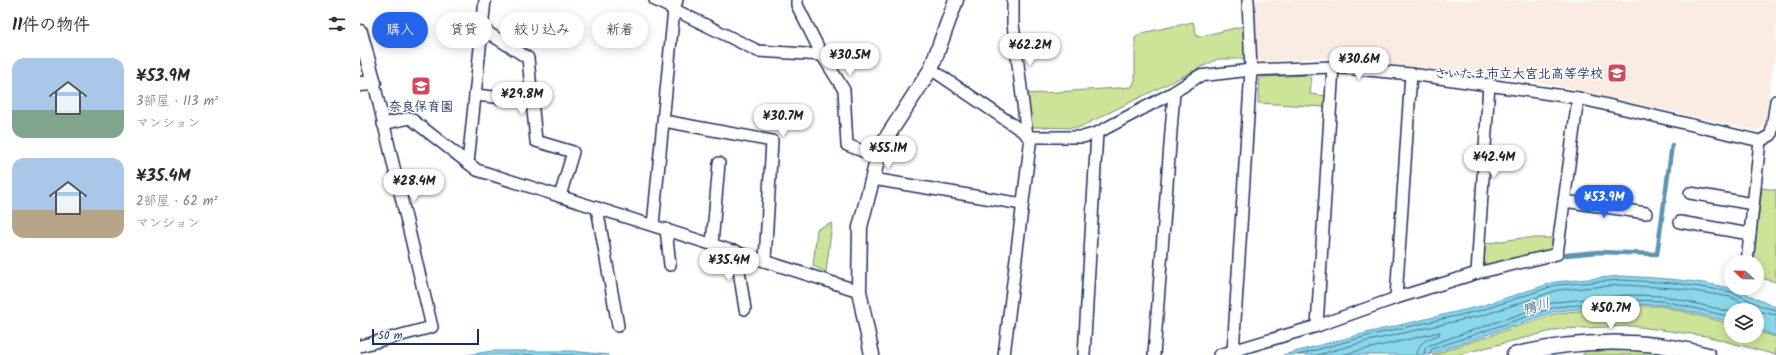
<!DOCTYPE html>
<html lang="ja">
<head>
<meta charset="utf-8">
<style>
  :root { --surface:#fff; --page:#f2f2f3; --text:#2b2b33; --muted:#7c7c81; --accent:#2563eb }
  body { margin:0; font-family:Kalam,"Klee One",sans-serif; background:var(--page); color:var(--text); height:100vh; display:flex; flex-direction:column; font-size:15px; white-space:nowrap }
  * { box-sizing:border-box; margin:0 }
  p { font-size:13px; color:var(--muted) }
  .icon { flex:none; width:22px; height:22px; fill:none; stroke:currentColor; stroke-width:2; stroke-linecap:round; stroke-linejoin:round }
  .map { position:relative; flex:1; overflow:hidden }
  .sheet { display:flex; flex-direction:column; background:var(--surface); width:360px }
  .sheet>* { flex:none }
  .banner { position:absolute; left:12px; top:12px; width:380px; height:36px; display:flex; gap:8px }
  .needle { width:26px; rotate:292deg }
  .fabs { position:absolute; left:1364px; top:255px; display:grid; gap:8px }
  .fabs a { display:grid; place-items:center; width:40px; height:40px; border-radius:50%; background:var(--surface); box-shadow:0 2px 10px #0003; font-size:20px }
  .scale { position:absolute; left:12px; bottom:10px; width:107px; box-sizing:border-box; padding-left:4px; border:2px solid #1b2f5e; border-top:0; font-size:11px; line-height:14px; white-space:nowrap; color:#1b2f5e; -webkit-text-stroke:3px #fff; paint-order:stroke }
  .price { position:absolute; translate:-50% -34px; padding:0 9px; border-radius:14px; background:#fff; color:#222; font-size:13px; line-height:26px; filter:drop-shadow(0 1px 2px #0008) }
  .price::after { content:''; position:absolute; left:50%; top:24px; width:12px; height:9px; margin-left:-6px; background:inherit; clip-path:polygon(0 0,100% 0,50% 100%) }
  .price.current { background:var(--accent); color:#fff }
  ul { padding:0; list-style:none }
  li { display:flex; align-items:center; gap:12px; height:100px; padding:0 12px }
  li span { display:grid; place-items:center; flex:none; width:112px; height:80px; border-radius:12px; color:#555 }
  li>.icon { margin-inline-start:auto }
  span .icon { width:48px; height:48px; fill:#fffc; stroke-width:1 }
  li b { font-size:17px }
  h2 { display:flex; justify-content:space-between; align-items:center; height:48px; padding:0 12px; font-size:17px }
  .tag { padding:0 14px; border-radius:18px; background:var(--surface); box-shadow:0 2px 10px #0003; font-size:14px; line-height:36px }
  .tag.current { background:var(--accent); color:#fff }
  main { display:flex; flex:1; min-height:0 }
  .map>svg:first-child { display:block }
  .built { fill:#fbece3 }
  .green { fill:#cce398; stroke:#74897b }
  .water { fill:#89d7e8; stroke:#5d94b1 }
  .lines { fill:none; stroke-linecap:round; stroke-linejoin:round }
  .shore { stroke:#477295; stroke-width:1 }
  .stream { stroke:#5d94b1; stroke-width:4.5 }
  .minor-casing { stroke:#1b2f5e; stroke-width:14 }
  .tertiary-casing { stroke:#1b2f5e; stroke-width:17 }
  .minor { stroke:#fff; stroke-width:11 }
  .tertiary { stroke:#fff; stroke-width:14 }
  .labels { text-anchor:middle; stroke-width:3; stroke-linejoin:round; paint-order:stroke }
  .poi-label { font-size:13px; font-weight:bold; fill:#1b2f5e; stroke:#fff; text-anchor:end }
  .water-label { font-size:14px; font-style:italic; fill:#365980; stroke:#fff }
</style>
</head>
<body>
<main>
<section class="sheet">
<h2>11件の物件<svg class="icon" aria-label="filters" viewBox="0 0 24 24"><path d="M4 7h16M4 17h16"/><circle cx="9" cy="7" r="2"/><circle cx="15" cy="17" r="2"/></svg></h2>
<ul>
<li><span style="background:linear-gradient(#a9c7e8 65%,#7fa58c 0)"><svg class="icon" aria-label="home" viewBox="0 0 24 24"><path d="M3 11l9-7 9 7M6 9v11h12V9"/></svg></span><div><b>¥53.9M</b><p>3部屋 · 113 m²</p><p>マンション</p></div></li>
<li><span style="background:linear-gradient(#a9c7e8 65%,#b9a48a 0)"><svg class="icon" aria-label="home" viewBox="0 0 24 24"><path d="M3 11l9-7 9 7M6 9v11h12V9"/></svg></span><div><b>¥35.4M</b><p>2部屋 · 62 m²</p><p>マンション</p></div></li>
</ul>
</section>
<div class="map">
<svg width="1416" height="355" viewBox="0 0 1416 355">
  <rect width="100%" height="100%" fill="#fff"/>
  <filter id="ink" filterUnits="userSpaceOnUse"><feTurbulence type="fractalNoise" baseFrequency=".025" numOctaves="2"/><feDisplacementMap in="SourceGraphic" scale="8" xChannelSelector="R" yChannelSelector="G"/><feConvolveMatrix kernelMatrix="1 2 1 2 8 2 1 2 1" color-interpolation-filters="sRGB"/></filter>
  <g filter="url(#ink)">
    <path class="built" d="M893 0H1416V47L1405 124 1397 131 1185 83 976 57 902 62 896 57Z"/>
    <g class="green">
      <path d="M833 22 837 37 884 26 886 59H858L718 128 671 127 667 94 772 87 775 80V38L782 33Z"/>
      <path d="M952 75 950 94 966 96 965 107 898 103 900 77Z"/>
      <path d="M1402 188 1416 190V282L1397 277V262H1393Z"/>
      <path d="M472 223 466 272 453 266 457 229Z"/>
      <path d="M1162 238H1194L1193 247 1188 251 1121 266 1122 244Z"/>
      <path d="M1269 306H1302L1371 324V336H1397V331L1416 337V355L1346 336 1272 326 1200 329 1097 355H1072L1197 313Z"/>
      <path d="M1262 350 1290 351 1315 355H1222L1227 351Z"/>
    </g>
    <g class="water">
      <path d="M1261 276C1298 278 1337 280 1374 289 1388 293 1401 302 1416 307V336L1397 329V310H1371V322L1304 305 1270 304 1196 311 1067 355H923L1006 333 1121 306 1195 282Z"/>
      <path d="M132 351H211L249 355H106Z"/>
    </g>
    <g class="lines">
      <g class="shore">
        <path d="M165 355H213"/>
        <path d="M938 355 1007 336 1122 310 1196 285 1261 280 1315 283 1372 292 1403 307 1416 310"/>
        <path d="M957 355 1008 341 1124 315 1198 290 1261 285 1315 288 1371 297 1401 312 1416 315"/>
        <path d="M981 355 1080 332 1079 335C1068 339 1058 341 1057 355"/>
        <path d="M1064 355 1065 349 1070 345 1195 302 1270 295 1304 296 1371 312"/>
        <path d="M1069 355 1072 349 1195 307 1270 300 1304 301 1371 317"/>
      </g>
      <path class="stream" d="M1206 255 1238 252 1297 254 1312 145"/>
      <defs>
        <g id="minor">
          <path d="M295 0 398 51 462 55"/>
          <path d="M437 0V5L462 55 484 90 487 145 518 157"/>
          <path d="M653 0V24L667 136"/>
          <path d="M122 29 168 58 176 141 213 152 200 196"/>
          <path d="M571 69 671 137H723L737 133 814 92 839 76 891 70 973 67 1051 74 1218 98 1400 141 1411 135 1416 101"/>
          <path d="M115 95 172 101"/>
          <path d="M304 121 412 141 405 261"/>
          <path d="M23 124 50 118 117 170 499 291"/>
          <path d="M108 163 125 0"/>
          <path d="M513 179 662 204"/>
          <path d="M1330 193 1393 204"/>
          <path d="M1204 201 1286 213"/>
          <path d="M237 208 258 326"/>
          <path d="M1320 222 1390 234"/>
          <path d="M293 225 314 9 317 0"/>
          <path d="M306 229 310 265"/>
          <path d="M352 244 359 163"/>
          <path d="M376 251 385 309"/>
          <path d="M1387 262 1400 141"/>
          <path d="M1117 273 1129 84"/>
          <path d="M1036 298 1051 74"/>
          <path d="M957 326 973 67"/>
          <path d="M0 346 72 327 14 83"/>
          <path d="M873 352 891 70 888 0"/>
          <path d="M644 355 671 137"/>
          <path d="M724 355 737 133"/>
          <path d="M794 355 814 92"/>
          <path d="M859 355 957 326 1036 298 1117 273 1197 254 1218 98"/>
        </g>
        <g id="tertiary">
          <path d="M0 32 14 83 0 84"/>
          <path d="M512 355 499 291 500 227 518 157 525 140 571 69 596 0"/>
          <path d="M1154 355C1216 339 1286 338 1348 355"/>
        </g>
      </defs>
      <use href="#minor" class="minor-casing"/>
      <use href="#tertiary" class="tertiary-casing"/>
      <use href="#minor" class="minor"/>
      <use href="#tertiary" class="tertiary"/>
    </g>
  </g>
  <defs>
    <symbol id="school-square" viewBox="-11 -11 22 22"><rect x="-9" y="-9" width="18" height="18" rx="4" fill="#d1495b" stroke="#fff"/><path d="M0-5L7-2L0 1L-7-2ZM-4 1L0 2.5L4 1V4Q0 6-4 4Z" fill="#fff"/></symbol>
  </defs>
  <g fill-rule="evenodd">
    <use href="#school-square" x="1246" y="62" width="22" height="22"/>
    <use href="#school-square" x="50" y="75" width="22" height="22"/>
  </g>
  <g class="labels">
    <g class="poi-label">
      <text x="1243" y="78">さいたま市立大宮北高等学校</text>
      <text x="61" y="111" text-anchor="middle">奈良保育園</text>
    </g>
    <g class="water-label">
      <text transform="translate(1176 306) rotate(-16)" y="5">鴨川</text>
    </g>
  </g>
</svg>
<div class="fabs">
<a><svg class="needle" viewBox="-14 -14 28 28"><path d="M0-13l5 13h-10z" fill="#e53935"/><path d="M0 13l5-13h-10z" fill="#7c7c81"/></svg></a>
<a><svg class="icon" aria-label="layers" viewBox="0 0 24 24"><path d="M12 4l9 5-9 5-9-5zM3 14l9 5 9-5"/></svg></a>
</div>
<div class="scale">50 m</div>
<b class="price" style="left:670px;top:67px">¥62.2M</b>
<b class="price" style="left:490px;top:77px">¥30.5M</b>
<b class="price" style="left:999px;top:81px">¥30.6M</b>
<b class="price" style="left:162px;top:116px">¥29.8M</b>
<b class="price" style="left:423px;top:138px">¥30.7M</b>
<b class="price" style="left:528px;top:170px">¥55.1M</b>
<b class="price" style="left:1134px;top:179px">¥42.4M</b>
<b class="price" style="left:54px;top:203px">¥28.4M</b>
<b class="price current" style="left:1244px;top:219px">¥53.9M</b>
<b class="price" style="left:369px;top:282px">¥35.4M</b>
<b class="price" style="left:1251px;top:330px">¥50.7M</b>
<div class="banner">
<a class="tag current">購入</a>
<a class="tag">賃貸</a>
<a class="tag">絞り込み</a>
<a class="tag">新着</a>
</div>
</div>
</main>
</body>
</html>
